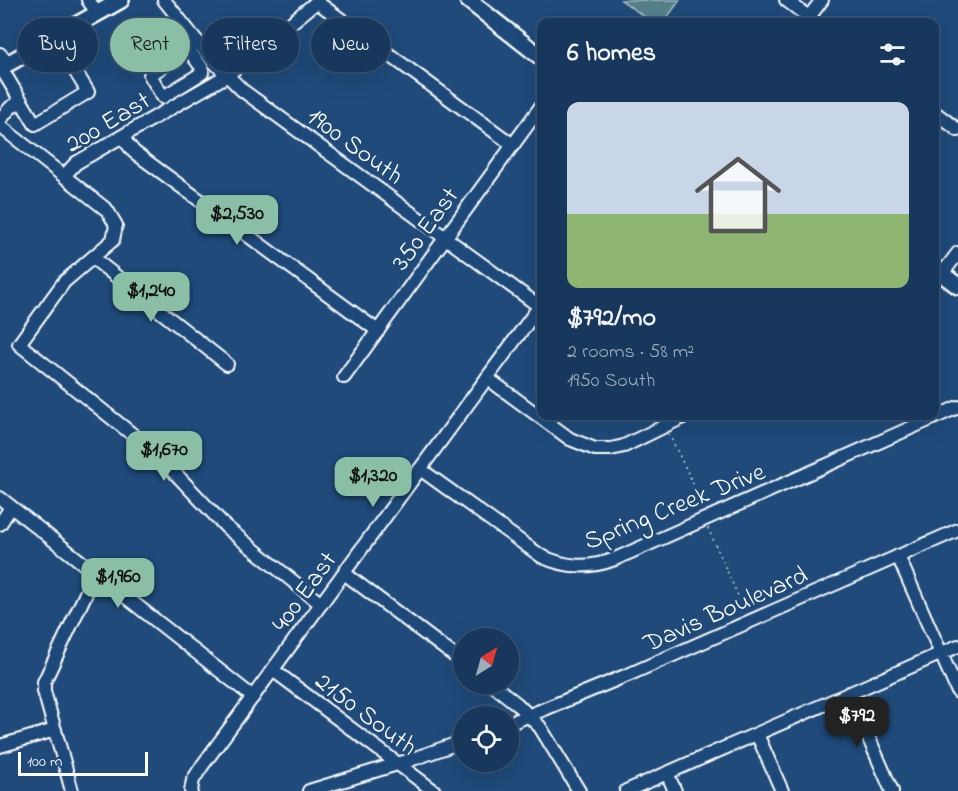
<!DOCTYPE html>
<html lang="en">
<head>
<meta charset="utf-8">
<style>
  :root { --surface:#17385c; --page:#244365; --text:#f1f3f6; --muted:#9eacbb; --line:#365272; --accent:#8abfa5 }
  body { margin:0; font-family:"Indie Flower",sans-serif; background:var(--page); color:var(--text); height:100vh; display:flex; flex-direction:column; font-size:22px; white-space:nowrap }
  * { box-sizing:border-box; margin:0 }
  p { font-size:20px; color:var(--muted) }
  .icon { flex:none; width:33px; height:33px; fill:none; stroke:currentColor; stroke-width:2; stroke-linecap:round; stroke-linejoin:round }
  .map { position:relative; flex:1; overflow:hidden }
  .sheet { position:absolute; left:537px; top:18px; width:402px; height:402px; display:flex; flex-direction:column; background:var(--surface); border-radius:12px; box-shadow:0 6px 24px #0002,0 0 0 2px var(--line) }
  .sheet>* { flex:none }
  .banner { position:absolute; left:18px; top:18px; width:429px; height:54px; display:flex; gap:12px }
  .needle { width:39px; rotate:37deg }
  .tools { position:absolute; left:453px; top:628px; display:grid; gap:12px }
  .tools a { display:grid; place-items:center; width:66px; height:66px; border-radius:50%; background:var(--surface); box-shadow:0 6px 24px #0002,0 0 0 2px var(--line); font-size:30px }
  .scale { position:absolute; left:18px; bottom:15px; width:130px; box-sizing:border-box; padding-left:6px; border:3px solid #fff; border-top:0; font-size:16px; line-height:21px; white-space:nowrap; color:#fff; -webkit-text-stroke:4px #1f4a7a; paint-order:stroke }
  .price { position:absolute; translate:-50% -51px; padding:0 14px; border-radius:12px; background:var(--accent); color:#111; font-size:20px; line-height:39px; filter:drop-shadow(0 2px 3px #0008) }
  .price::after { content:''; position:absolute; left:50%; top:36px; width:18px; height:14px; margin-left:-9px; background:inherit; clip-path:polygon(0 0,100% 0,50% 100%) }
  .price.selected { background:#222; color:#fff }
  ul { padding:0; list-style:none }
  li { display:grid; align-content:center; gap:12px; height:318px; padding:0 30px }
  li span { display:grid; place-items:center; height:186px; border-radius:12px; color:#555 }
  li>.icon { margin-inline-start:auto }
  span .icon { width:108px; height:108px; fill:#fffc; stroke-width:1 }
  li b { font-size:26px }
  h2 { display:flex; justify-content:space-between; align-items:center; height:72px; padding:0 30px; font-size:26px }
  .tag { padding:0 21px; border-radius:27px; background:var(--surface); box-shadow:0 6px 24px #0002,0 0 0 2px var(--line); font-size:21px; line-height:54px }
  .tag.selected { background:var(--accent); color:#111 }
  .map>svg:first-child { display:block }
  .green { fill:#568188; stroke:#aac0c4; stroke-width:1.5 }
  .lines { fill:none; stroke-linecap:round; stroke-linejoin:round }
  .minor-casing { stroke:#fff; stroke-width:16 }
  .major-casing { stroke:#fff; stroke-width:20 }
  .path { stroke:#fff; stroke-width:1.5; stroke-dasharray:1.5 4.5; stroke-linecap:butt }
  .minor { stroke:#1f4a7a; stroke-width:12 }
  .major { stroke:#1f4a7a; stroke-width:15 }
  .labels { text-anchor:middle; stroke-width:6; stroke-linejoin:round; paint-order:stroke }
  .street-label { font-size:26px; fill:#fff; stroke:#1f4a7a }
</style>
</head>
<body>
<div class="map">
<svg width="958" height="791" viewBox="0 0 958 791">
  <rect width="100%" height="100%" fill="#1f4a7a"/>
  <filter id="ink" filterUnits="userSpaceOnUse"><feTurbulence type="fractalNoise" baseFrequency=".0167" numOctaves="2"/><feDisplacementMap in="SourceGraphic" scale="12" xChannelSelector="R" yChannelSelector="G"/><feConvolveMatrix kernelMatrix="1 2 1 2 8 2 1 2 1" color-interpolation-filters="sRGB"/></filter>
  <g filter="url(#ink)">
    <path class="green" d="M621 0H680L664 22H652Z"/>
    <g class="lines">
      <defs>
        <g id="minor">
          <path d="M88 0 98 14"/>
          <path d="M164 0 212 60 242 90 539 306"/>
          <path d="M786 0 815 22"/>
          <path d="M317 2 513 145"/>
          <path d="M805 22 822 0"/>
          <path d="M188 49 202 68V73L163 97 150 75 198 42"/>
          <path d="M0 54 8 64"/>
          <path d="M1 68 35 124 88 92 55 38"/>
          <path d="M934 112 958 130"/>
          <path d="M0 120 10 108 21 101"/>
          <path d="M0 126 107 210 116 225 113 240 64 282 19 344 157 454 226 527 321 604"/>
          <path d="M122 137 134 152 378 331"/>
          <path d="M64 176 76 163 226 76 319 0"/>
          <path d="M93 258 227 364"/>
          <path d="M942 274 958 253"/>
          <path d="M344 377 542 105"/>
          <path d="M487 378 570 439 595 449H611L624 446 685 416"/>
          <path d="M420 469 541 556C566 568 589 569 615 559L958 407"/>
          <path d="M0 498 253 697"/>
          <path d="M0 524 11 507"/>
          <path d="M898 556 958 692"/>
          <path d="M344 573 464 663"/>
          <path d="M273 670 434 791"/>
          <path d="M492 684 517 704 540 727 579 791"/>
          <path d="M849 693 892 791"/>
          <path d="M508 724 630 674 958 530"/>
          <path d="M757 734 782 791"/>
          <path d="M0 746 55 730"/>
          <path d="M667 773 675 791"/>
          <path d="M72 791 44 691V682L88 589 98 575"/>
          <path d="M191 791 193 780 202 766 542 303"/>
          <path d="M309 791 407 761 464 741"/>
          <path d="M626 791 958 646"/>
        </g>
        <g id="major">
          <path d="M468 0 542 58"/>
          <path d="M0 68 121 0"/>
          <path d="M934 268 958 286"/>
        </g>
      </defs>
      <use href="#minor" class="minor-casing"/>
      <use href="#major" class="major-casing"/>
      <g class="path">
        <path d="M669 434 705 508"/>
        <path d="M708 528 743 607"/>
      </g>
      <use href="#minor" class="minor"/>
      <use href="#major" class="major"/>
    </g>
  </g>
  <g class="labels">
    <g class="street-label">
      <text transform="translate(107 121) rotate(-31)" y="9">200 East</text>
      <text transform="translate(356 145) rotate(36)" y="9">1900 South</text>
      <text transform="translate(424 228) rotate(-54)" y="9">350 East</text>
      <text transform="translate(674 505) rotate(-22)" y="9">Spring Creek Drive</text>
      <text transform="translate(303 591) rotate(-54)" y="9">400 East</text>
      <text transform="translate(725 608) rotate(-24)" y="9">Davis Boulevard</text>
      <text transform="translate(367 713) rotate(37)" y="9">2150 South</text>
    </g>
  </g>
</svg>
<div class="tools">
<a><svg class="needle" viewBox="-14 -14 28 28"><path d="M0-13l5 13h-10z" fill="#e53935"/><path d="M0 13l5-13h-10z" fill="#9eacbb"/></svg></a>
<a><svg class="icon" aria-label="locate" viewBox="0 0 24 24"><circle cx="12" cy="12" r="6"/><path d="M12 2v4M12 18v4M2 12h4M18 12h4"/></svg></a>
</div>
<div class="scale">100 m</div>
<b class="price" style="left:237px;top:246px">$2,530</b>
<b class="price" style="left:151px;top:323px">$1,240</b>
<b class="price" style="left:164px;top:482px">$1,670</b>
<b class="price" style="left:373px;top:508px">$1,320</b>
<b class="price" style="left:118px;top:609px">$1,960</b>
<b class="price selected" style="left:857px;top:748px">$792</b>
<div class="banner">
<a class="tag">Buy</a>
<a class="tag selected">Rent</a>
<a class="tag">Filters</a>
<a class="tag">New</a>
</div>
<section class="sheet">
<h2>6 homes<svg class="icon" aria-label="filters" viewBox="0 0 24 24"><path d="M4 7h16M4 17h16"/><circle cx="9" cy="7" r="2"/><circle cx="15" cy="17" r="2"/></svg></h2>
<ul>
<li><span style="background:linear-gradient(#c9d6e8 60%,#8fb573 0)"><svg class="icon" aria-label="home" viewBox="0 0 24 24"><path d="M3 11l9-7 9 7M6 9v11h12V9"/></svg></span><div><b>$792/mo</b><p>2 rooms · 58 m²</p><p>1950 South</p></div></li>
</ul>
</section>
</div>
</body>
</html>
